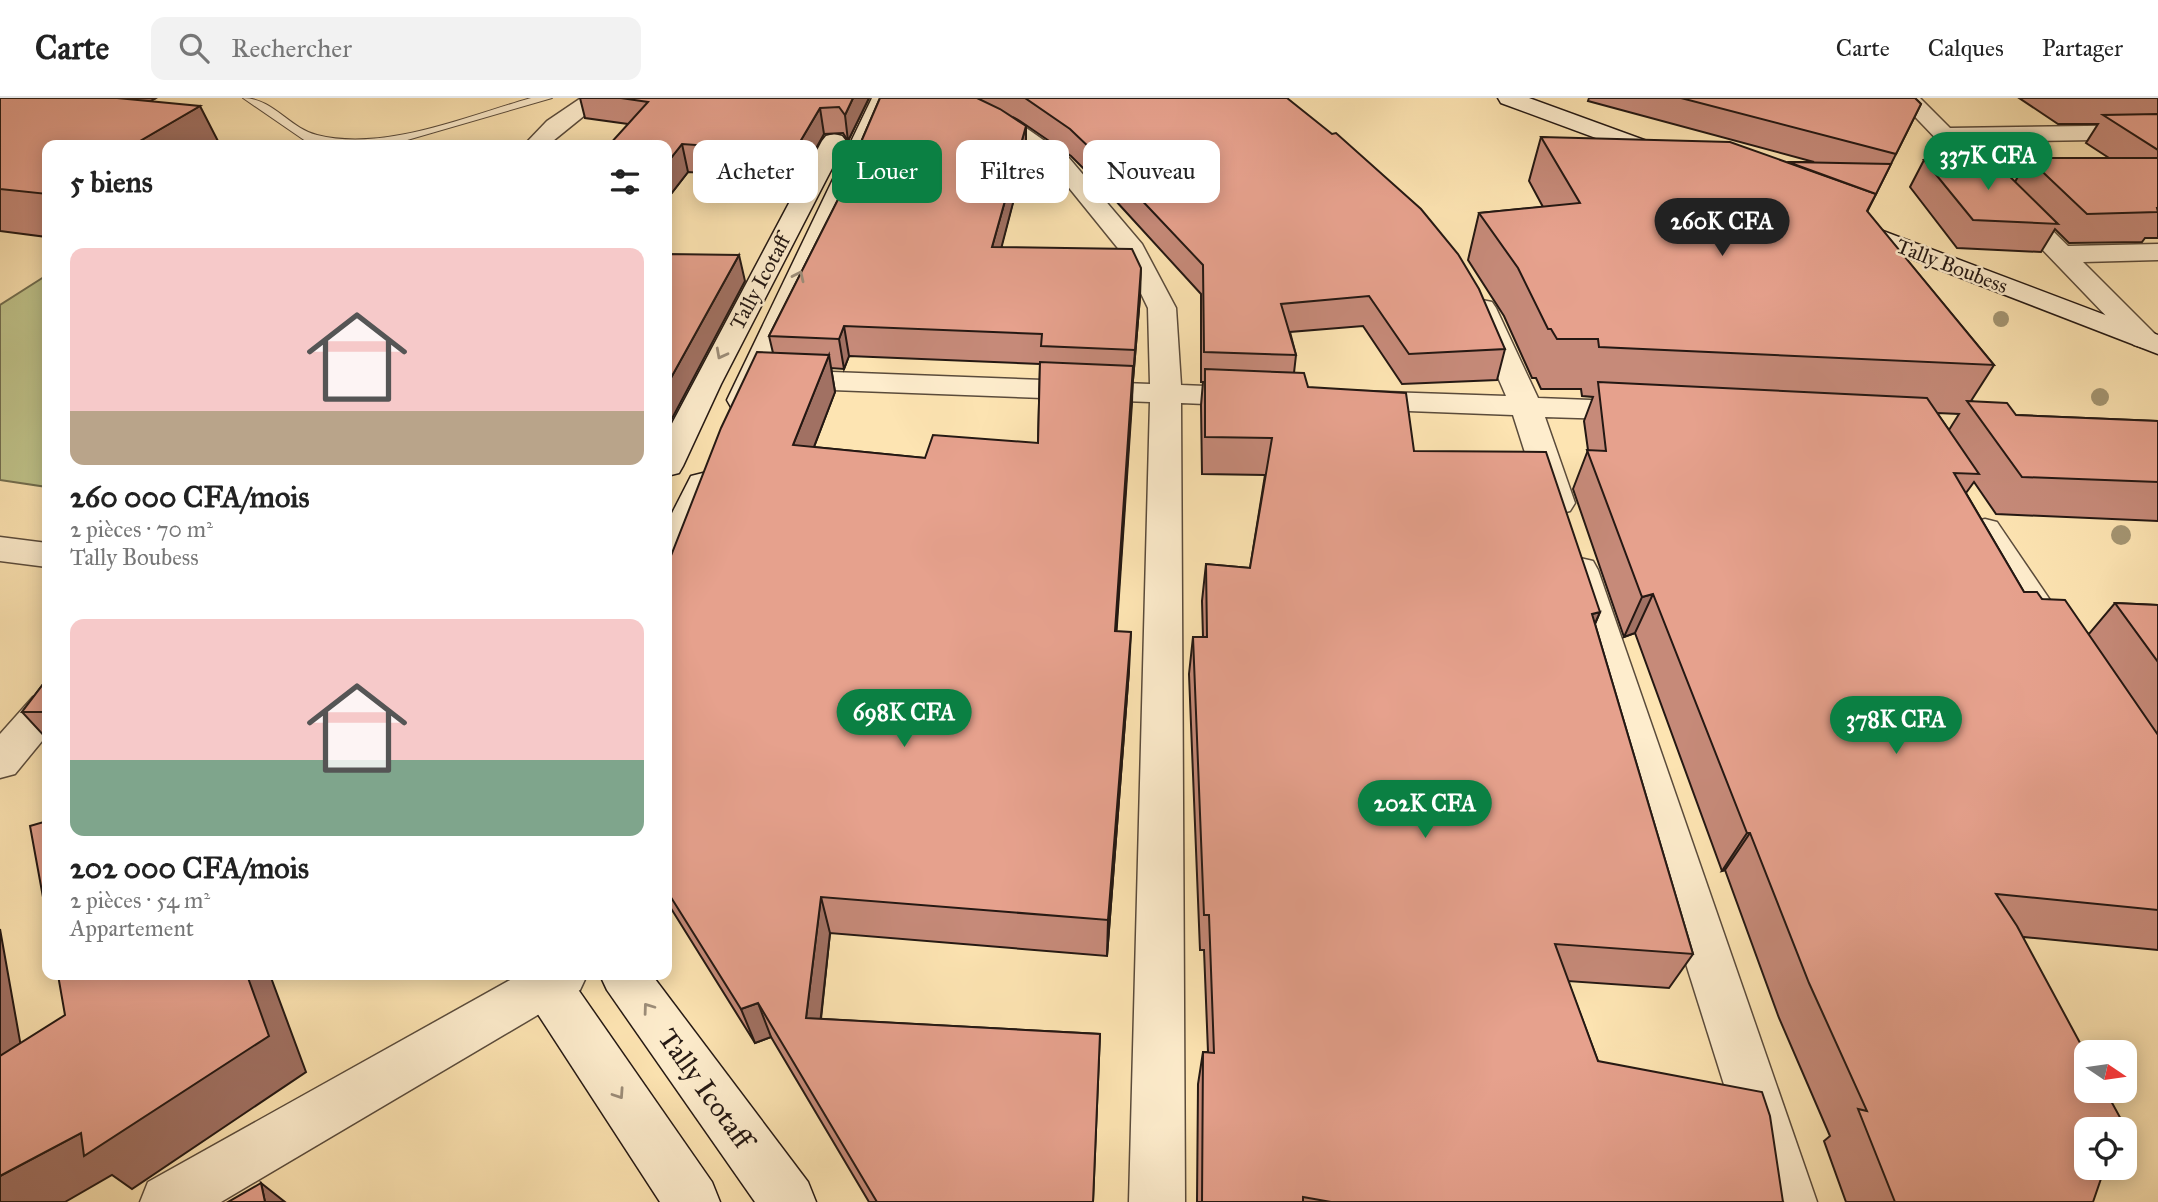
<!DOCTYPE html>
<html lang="fr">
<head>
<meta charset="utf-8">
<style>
  :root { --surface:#fff; --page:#f2f2f2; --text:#222; --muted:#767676; --line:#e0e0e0; --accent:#0b8043 }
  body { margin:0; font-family:"IM FELL Great Primer",serif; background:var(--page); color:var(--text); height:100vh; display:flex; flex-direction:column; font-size:26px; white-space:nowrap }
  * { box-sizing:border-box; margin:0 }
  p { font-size:23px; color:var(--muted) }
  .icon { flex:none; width:38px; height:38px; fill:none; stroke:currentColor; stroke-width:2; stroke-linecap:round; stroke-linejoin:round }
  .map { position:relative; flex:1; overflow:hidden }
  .side { position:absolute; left:42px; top:42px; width:630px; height:840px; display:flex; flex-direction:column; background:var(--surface); border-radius:14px; box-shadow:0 4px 18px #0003 }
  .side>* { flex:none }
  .guide { position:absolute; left:693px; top:42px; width:665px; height:63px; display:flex; gap:14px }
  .needle { width:46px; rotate:103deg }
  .tools { position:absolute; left:2074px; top:942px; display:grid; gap:14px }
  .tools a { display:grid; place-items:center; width:63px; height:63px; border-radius:14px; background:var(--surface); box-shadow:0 4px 18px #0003; font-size:35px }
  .price { position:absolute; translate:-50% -60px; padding:0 16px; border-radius:24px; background:var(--accent); color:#fff; font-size:23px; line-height:46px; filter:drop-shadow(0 2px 4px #0008) }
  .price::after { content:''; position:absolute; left:50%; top:42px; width:21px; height:16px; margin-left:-10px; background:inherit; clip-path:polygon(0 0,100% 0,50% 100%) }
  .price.selected { background:#222; color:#fff }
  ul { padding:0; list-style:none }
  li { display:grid; align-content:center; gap:14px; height:371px; padding:0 28px }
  li span { display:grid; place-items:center; height:217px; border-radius:14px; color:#555 }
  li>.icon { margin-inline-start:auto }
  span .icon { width:126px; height:126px; fill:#fffc; stroke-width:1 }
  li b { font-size:30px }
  h2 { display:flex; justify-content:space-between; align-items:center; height:84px; padding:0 28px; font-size:30px }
  .tag { padding:0 24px; border-radius:14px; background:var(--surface); box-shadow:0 4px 18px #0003; font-size:24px; line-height:63px }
  .tag.selected { background:var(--accent); color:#fff }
  header { display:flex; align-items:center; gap:42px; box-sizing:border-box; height:98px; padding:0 35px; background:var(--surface); border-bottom:2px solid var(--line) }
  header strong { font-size:33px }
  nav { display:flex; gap:38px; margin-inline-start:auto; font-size:24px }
  .search { width:490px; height:63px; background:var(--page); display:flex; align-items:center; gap:18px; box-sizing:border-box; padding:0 24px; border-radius:14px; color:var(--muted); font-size:26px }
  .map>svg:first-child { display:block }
  .green { fill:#c0c48b; stroke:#726e4f; stroke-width:2 }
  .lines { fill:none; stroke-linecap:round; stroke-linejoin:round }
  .lane-casing { stroke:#5a4b3b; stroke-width:2 }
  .street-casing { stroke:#5a4b3b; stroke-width:3 }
  .secondary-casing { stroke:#241813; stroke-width:3 }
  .lane { fill:#feedcd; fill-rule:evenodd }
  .street { fill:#feedcd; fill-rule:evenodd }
  .secondary { fill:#feedcd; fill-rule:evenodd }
  .tree { fill:#a49572 }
  .wall { fill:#c68a79; stroke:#241813; stroke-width:2; fill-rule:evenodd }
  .shaded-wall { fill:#a17163; stroke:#241813; stroke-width:2 }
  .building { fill:#e6a18d; stroke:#241813; stroke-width:2 }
  .oneway { stroke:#9c8d79 }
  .labels { text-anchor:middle; stroke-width:5; stroke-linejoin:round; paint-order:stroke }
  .far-street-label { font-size:21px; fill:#241813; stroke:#feedcd }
  .near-street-label { font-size:28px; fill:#241813; stroke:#feedcd }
</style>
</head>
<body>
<header>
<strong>Carte</strong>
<div class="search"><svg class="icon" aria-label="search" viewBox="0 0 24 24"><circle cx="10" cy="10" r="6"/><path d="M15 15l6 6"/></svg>Rechercher</div>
<nav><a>Carte</a><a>Calques</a><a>Partager</a></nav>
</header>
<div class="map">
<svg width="2158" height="1104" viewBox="0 0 2158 1104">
  <rect width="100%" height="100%" fill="#fde4b2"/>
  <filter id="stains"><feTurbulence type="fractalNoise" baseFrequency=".00286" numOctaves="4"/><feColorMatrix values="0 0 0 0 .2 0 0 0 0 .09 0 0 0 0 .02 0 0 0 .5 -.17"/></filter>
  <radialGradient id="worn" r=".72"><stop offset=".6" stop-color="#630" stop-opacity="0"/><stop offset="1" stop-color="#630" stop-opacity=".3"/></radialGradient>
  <path class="green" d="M47 177V389L0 382V207Z"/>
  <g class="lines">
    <defs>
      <path id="lane" d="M243 0C273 0 289 30 317 37 384 54 467 18 531 0H552L390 47 307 44Z"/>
      <g id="street">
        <path d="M581 0H606L548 47H524L547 23Z"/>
        <path d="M937 0H966L1019 25 1069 60 1142 146 1176 210 1181 287 1254 290 1265 292 1269 299 1265 306 1254 308 1181 305 1185 1104H1129L1150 304 779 290 768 287 764 281 768 275 779 272 1150 286 1148 210 1121 154 1053 70 1003 35 940 5Z"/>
        <path d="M1897 0H1920L1950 30 2158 27V41L1964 44 2068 148 2158 146V162L2083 164 2154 235 2158 240 2154 247 2144 250 2134 247Z"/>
        <path d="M1482 202 1492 204 1496 210 1538 300 1643 304 1654 306 1659 313 1654 320 1643 322 1545 319 1575 405 1570 413 1558 416 1546 413 1541 405 1513 317 1356 311 1345 309 1341 302 1345 295 1356 293 1506 298 1468 210 1472 204Z"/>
        <path d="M1985 421 1997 424 2067 527 2073 537 2067 547 2054 551 2041 547 1968 432 1973 424Z"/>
        <path d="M0 439 47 445V469L0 463Z"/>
        <path d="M1580 460 1593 463 1598 472 1817 1104H1761L1562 472 1567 463Z"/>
        <path d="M47 595V637L15 676 0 680V636L33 599Z"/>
        <path d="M519 877H587L580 892 221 1104H140L148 1084Z"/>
      </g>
      <g id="secondary">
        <path d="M872 0H894L757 302 753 309 742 311 731 309 727 302Z"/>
        <path d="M1498 0H1529L1677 54 1681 59 1677 64H1661L1501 5Z"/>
        <path d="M834 36 842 38 846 43 721 286 683 368 679 375 667 378V335L822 43 826 38Z"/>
        <path d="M1846 119 2158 237V256L1837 132 1833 127 1837 122Z"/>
        <path d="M703 375 715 378 720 385 685 462 680 470 667 474V425L691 378Z"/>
        <path d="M520 877H568L712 1084 720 1104H660L530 904Z"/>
        <path d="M600 877H652L808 1084 816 1104H755L607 892Z"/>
      </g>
    </defs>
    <use href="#lane" class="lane-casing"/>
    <use href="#street" class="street-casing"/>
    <use href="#secondary" class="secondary-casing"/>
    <use href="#lane" class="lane"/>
    <use href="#street" class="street"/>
    <use href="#secondary" class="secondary"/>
  </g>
  <g class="tree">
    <circle cx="2001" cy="221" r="8"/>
    <circle cx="2100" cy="299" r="9"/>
    <circle cx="2121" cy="437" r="10"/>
  </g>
  <g class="wall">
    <path d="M0 0H156L47 47V139L0 133Z"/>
    <path d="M580 0H869L848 43 843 35 824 36 799 81 688 74 667 101V47L628 26 585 20Z"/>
    <path d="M880 0H1287L1505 251 1497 282 1402 286 1363 228 1290 234 1296 257 1294 275 1308 289 1414 353 1600 514 1595 526 1693 856 1669 890 1568 883 1598 963 1783 1104H1197L1198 986 1203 954H1208L1204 852H1200L1189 576 1193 539H1203L1202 503 1206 466 1250 470 1265 377 1202 376 1201 307 1203 284H1201V196L1115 102 1071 58 1020 23 1013 19 1026 28V55L1001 149 1140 199 1133 282 1116 533 1129 572 1107 858 830 835 821 921 1100 936 1093 1104H869L771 939 755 945 667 804V468L773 255 769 238 856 66 855 58ZM849 258 1040 266 1038 345 925 360 814 349 835 294 831 270 844 271Z"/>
    <path d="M1589 0H1915L1921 6 1867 114 1994 267 1971 303 2016 317 2158 323V423L1996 416 1974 384 1966 395 2024 494 2042 501 2089 536 2115 505 2158 507V852L2023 839 2093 1104H1846L1824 1043 1830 1038 1779 920 1725 772 1722 773 1635 535 1624 539 1573 391 1588 352 1584 323 1593 299 1582 298 1581 291H1541L1536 280H1532L1504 218 1468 162 1479 115 1543 109 1529 83 1541 39 1787 65 1788 64H1814L1588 3ZM1937 315 1959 316 1949 332Z"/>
    <path d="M2019 0H2158V140H2145L2142 144 2069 145 2055 131 2041 154 1957 150 1910 89 1924 62 2015 84 2028 60H2109L2086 45 2098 26H2058Z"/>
    <path d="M47 581V641L22 614Z"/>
  </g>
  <g class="shaded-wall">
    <path d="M66 0H156L88 38Z"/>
    <path d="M853 0H869L848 43 845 17Z"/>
    <path d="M200 8 220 47H133Z"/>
    <path d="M820 10 824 36 799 81 794 54Z"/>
    <path d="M1026 28V55L994 178 992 149Z"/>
    <path d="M682 46 688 74 667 101V65Z"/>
    <path d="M739 157 745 183 667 330V287Z"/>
    <path d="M1141 170 1140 199 1133 282 1135 252Z"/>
    <path d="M844 228 849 258 844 271 839 241Z"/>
    <path d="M829 257 835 294 800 385 793 347Z"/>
    <path d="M1133 268 1132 305 1114 571 1115 533Z"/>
    <path d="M1653 496 1635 535 1624 539 1642 499Z"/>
    <path d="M1600 514 1584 551 1592 516Z"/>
    <path d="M1131 534 1129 572 1107 858 1108 822Z"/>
    <path d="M1747 735H1750L1725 772 1722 773Z"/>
    <path d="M821 799 830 835 817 954 806 920Z"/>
    <path d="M0 831 31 1005 0 983Z"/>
    <path d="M247 877H270L306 974 132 1091 112 1077 65 1104H0V1078L81 1035Z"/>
    <path d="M758 905 771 939 755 945 741 911Z"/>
    <path d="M261 1085 285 1104H265Z"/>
  </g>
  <g class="building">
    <path d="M0 0H117L200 8 133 47H47V96L0 91Z"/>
    <path d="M621 0H853L845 17 839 9 820 10 794 54 682 46 667 65V47H609L648 4Z"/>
    <path d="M880 0H977L1000 11 1026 28 992 149 1132 151 1141 170 1135 252 1041 248 1042 236 844 228 839 241 769 238 860 58H855Z"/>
    <path d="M1025 0H1287L1332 36 1336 35 1421 111 1458 156 1479 191 1505 251 1409 256 1369 198 1281 206 1296 257 1204 254 1203 167 1116 75 1070 31Z"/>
    <path d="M1681 0H1915L1921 6 1896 56Z"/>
    <path d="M2158 16V52L2103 17Z"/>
    <path d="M1541 39 1730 44 1876 96 1867 113 1994 267 1599 249 1598 241H1557L1551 231H1548L1518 170 1479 115 1580 105Z"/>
    <path d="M2028 60H2158V110H2157L2158 114 2087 116Z"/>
    <path d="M1924 62H1993L2058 126 1973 122Z"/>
    <path d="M1788 64 1891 66 1876 96Z"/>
    <path d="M667 156 739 157 667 287Z"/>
    <path d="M757 254 829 257 793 347 925 360 933 337 1038 345 1040 264 1133 268 1115 533 1131 534 1108 822 821 799 806 920 1100 936 1093 1104H877L758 905 741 911 667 793V468L721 330Z"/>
    <path d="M1205 271 1304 275 1308 289 1406 295 1414 353 1546 354 1600 514 1592 516 1693 856 1555 846 1598 963 1762 994 1770 1018 1783 1104H1331L1303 1099V1104H1202L1203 954 1214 955 1209 817H1204L1193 539H1207L1206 466 1250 470 1272 340 1205 339Z"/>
    <path d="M1598 284 1927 300 1979 376 1954 375 2024 494H2037L2042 501 2065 502 2158 637V812L1996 796 2017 828 2086 956V992H2105L2122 1023 2119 1031H2086V1069H2105L2093 1104H1895L1858 1011 1867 1013 1809 885 1750 735H1747L1653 496 1642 499 1587 352 1606 353Z"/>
    <path d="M1967 303 2007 305 2016 317 2158 323V384L2022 379Z"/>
    <path d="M2115 505 2158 507V564Z"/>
    <path d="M47 581V614H22Z"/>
    <path d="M47 723V821L30 728Z"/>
    <path d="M58 877H247L269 938 84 1058 81 1035 0 1078V958L65 917Z"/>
    <path d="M261 1085 265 1104H228Z"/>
  </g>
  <defs><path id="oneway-chevron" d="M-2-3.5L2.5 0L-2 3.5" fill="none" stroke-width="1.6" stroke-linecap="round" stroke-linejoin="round" transform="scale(1.75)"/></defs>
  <g class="oneway">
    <use href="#oneway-chevron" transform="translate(799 178) rotate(-65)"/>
    <use href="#oneway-chevron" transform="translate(721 256) rotate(118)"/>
    <use href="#oneway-chevron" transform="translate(648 910) rotate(-126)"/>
    <use href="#oneway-chevron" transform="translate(619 996) rotate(56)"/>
  </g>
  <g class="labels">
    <g class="far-street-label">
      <text transform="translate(1952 168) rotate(21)" y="7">Tally Boubess</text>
      <text transform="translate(760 184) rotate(-62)" y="7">Tally Icotaff</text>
    </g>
    <g class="near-street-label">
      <text transform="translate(706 990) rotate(54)" y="10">Tally Icotaff</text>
    </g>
  </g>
  <rect width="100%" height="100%" filter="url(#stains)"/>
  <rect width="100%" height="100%" fill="url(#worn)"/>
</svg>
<div class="tools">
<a><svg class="needle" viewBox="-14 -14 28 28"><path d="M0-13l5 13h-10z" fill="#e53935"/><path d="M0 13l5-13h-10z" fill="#767676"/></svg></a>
<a><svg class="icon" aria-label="locate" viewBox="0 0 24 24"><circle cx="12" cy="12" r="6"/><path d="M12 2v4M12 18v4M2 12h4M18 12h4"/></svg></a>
</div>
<b class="price" style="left:1988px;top:94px">337K CFA</b>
<b class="price selected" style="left:1722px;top:160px">260K CFA</b>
<b class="price" style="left:904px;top:651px">698K CFA</b>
<b class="price" style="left:1896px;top:658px">378K CFA</b>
<b class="price" style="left:1425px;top:742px">202K CFA</b>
<div class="guide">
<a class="tag">Acheter</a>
<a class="tag selected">Louer</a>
<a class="tag">Filtres</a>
<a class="tag">Nouveau</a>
</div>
<section class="side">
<h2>5 biens<svg class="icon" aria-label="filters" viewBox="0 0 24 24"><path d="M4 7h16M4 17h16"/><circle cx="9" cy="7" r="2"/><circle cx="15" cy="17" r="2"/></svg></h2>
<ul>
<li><span style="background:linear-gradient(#f6c9c9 75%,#b9a48a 0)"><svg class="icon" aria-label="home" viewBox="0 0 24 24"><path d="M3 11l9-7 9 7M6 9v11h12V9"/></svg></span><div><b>260 000 CFA/mois</b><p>2 pièces · 70 m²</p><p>Tally Boubess</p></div></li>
<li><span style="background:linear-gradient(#f6c9c9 65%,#7fa58c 0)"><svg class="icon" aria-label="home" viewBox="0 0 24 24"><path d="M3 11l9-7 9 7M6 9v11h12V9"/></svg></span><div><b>202 000 CFA/mois</b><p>2 pièces · 54 m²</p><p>Appartement</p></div></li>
</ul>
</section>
</div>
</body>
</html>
